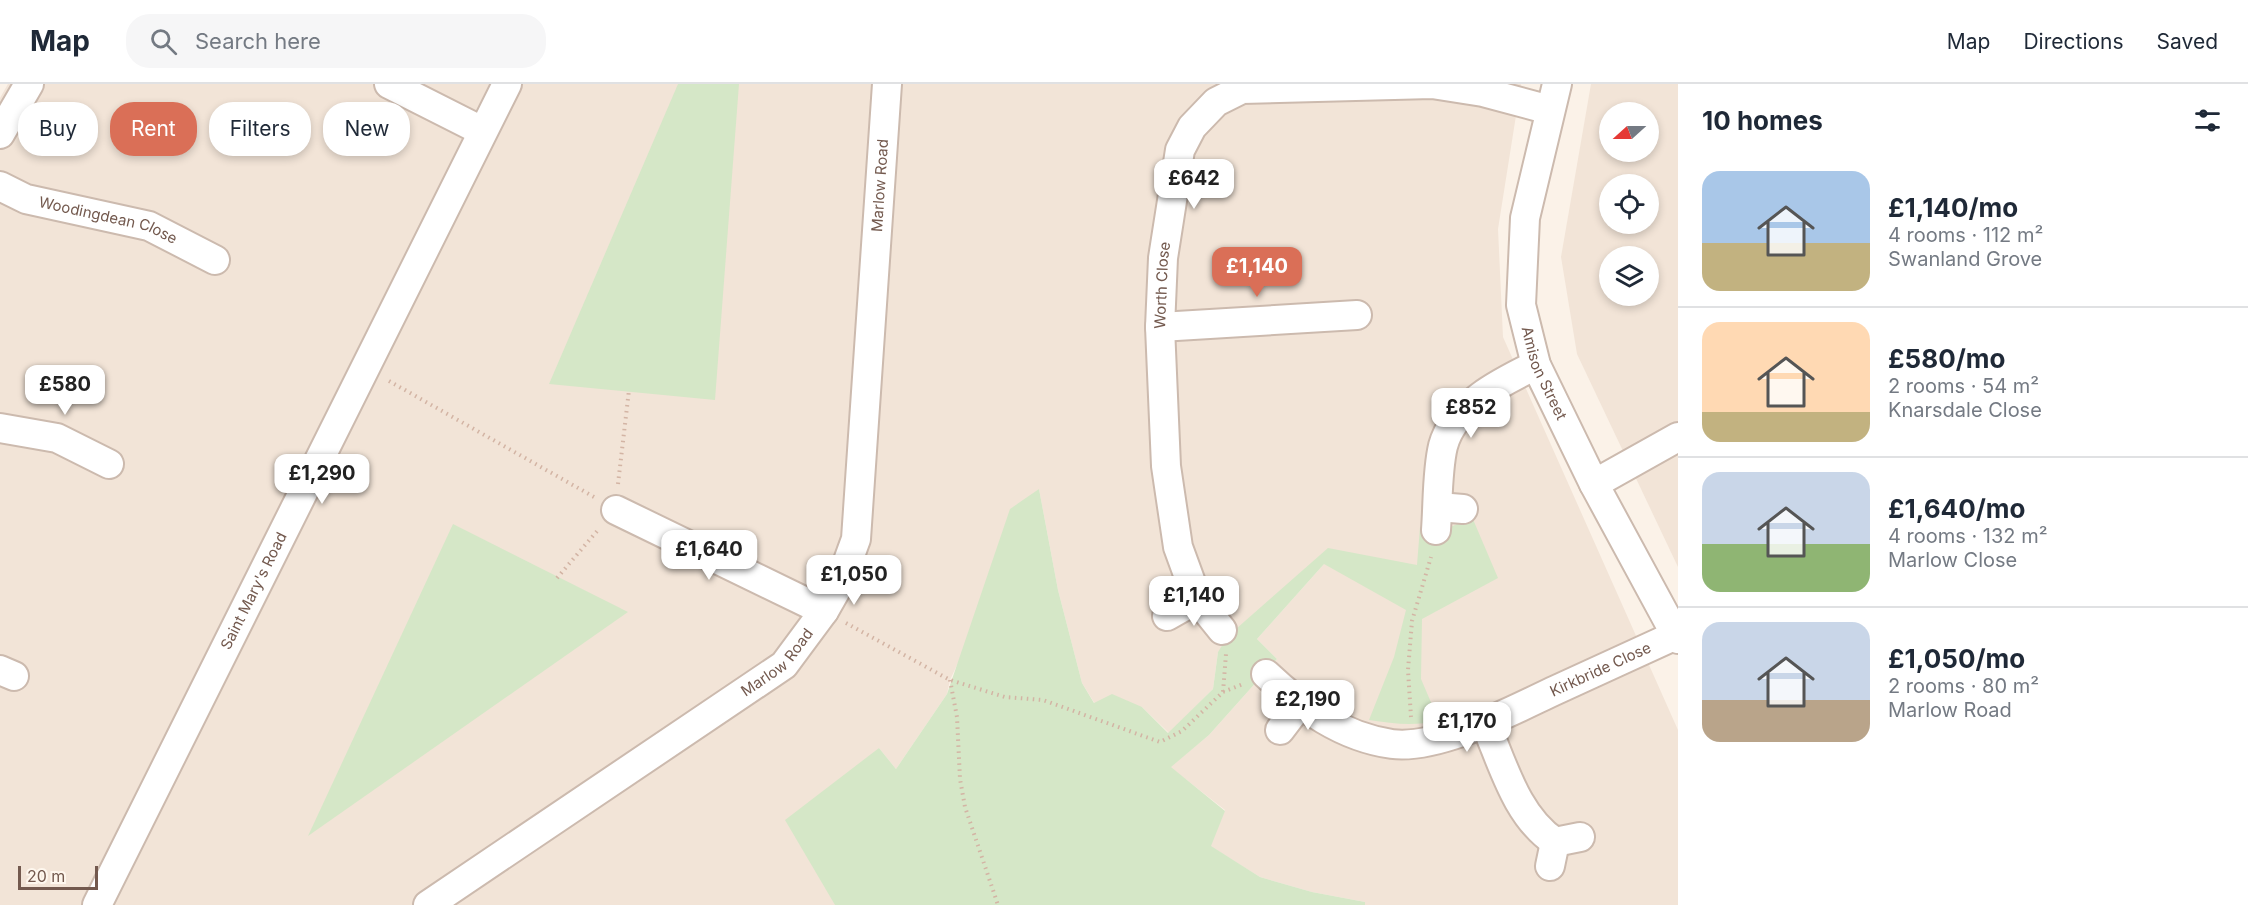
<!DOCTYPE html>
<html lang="en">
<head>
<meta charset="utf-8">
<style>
  :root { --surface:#fff; --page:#f6f6f7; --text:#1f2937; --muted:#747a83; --line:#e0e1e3; --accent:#da6f57 }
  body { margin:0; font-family:Inter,sans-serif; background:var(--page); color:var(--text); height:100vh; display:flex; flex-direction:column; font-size:22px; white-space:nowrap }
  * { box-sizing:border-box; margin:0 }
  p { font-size:20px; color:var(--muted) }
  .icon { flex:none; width:33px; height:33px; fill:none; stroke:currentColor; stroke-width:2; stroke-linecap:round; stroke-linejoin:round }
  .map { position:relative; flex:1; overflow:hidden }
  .drawer { display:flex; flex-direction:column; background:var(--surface); width:570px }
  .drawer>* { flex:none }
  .top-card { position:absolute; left:18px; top:18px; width:570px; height:54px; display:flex; gap:12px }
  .needle { width:39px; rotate:249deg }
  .controls { position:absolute; left:1599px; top:18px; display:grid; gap:12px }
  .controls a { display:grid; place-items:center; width:60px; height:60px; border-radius:50%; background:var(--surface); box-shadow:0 3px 9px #0003; font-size:30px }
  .scale { position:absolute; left:18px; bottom:15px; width:80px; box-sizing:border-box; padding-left:6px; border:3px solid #73594e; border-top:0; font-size:16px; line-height:21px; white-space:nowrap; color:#73594e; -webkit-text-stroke:4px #fef7ee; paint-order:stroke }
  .price { position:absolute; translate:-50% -51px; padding:0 14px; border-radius:12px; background:#fff; color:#222; font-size:20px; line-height:39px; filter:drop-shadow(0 2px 3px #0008) }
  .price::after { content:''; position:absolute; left:50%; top:36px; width:18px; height:14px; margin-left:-9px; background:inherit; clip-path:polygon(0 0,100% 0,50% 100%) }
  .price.current { background:var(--accent); color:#fff }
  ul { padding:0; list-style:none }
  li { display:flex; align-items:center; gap:18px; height:150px; padding:0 24px }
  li+li { border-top:2px solid var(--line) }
  li span { display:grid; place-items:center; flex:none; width:168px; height:120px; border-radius:18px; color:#555 }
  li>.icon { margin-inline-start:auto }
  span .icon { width:72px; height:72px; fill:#fffc; stroke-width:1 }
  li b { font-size:26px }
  h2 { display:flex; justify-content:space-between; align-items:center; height:72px; padding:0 24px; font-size:26px }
  .chip { padding:0 21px; border-radius:24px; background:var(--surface); box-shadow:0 3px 9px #0003; font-size:21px; line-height:54px }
  .chip.current { background:var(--accent); color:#fff }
  header { display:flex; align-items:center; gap:36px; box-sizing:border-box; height:84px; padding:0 30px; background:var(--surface); border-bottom:2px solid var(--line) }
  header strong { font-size:28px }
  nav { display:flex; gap:33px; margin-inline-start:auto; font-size:21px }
  .search { width:420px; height:54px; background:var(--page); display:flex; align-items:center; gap:15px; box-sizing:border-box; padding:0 21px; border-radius:24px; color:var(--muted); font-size:22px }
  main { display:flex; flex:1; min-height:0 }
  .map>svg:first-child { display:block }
  .residential { fill:#f2e4d7; fill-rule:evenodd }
  .green { fill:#d5e7c7 }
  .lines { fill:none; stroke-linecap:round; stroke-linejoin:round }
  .minor-casing { stroke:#ccbaae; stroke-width:32 }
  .path { stroke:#d3b4a4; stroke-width:4; stroke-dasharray:1.5 4.5; stroke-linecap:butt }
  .minor { stroke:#fff; stroke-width:28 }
  .labels { text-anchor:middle; stroke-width:5; stroke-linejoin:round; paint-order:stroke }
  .street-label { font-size:15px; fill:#73594e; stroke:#fef7ee }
</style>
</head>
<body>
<header>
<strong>Map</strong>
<div class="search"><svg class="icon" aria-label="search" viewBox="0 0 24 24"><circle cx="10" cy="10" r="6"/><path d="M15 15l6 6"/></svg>Search here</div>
<nav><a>Map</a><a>Directions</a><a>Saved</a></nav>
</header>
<main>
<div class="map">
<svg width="1678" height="821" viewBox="0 0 1678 821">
  <rect width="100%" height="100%" fill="#fbf2e8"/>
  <g class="residential">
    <path d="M8 0H1521L1498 145 1503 253 1678 646V821H1365V818L1312 808 1260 793 1210 762 1225 726 1170 683 1209 651 1277 575 1257 555 1324 480 1218 568 1213 605 1169 649 1142 623 1095 620 1082 599 1058 506 1039 405 950 596 947 610 896 685 879 664 835 821H0V14Z"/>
    <path d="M1591 0H1678V483L1577 270 1561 173ZM1610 28H1648V68H1610ZM1610 100H1648V140H1610ZM1610 172H1648V212H1610Z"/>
  </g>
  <g class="green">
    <path d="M678 0H739L715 316 549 300Z"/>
    <path d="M1039 405 1058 506 1082 599 1094 619 1112 610 1142 623 1168 649 1213 605 1218 568 1228 552 1328 464 1417 481 1420 443 1442 447 1472 433 1498 494 1422 535 1421 595 1439 637C1414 642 1394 640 1369 636L1394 573 1406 526 1324 480 1257 555 1277 575 1209 651 1171 683 1225 727 1211 762 1260 793 1312 808 1365 818V821H835L785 736 879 664 896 685 947 610 1010 425Z"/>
    <path d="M453 440 628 528 308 752Z"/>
  </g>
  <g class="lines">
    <defs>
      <g id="minor">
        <path d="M389 0 482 47"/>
        <path id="s1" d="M1557 0 1525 134 1521 221 1536 281 1594 400 1678 555"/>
        <path d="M0 50 29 0"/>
        <path id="s2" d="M0 102 26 115 149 142 215 176"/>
        <path d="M1160 243 1357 231"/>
        <path d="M0 344 57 354 109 380"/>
        <path d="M1594 400 1678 353"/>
        <path d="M1438 423 1463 425"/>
        <path d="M616 426 824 527"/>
        <path d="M1436 446C1438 419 1437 387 1443 362 1454 321 1501 298 1536 281"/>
        <path d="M1167 532 1197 515"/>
        <path id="s3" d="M1222 546 1197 515 1178 463 1166 382 1160 243 1163 174 1180 66 1192 43 1216 18 1242 5 1432 0 1483 8 1550 26"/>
        <path d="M0 586 14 592"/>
        <path id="s4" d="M1266 590C1302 624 1342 653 1392 660 1439 666 1513 626 1556 606 1596 588 1636 569 1676 551"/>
        <path d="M1485 639C1503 680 1516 732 1555 758L1580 753"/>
        <path d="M1280 646 1299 621"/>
        <path d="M1550 782 1555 758"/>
        <path id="s5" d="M97 821 507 0"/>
        <path id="s6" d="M428 821 784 581 824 527 840 499 856 455 887 0"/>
      </g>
    </defs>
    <use href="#minor" class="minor-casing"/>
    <g class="path">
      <path d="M389 297 594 413"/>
      <path d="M618 400 629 306"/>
      <path d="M557 494 598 446"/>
      <path d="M846 539 950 596 1005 613 1043 616 1160 658 1182 647 1223 608 1226 570"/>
      <path d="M950 596 957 633 960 695 965 723 998 821"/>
      <path d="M1223 608 1243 600"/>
      <path d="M1411 633 1408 586 1412 537 1431 473"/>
    </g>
    <use href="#minor" class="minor"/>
  </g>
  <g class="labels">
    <g class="street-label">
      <text dy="5" stroke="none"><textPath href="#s6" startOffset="930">Marlow Road</textPath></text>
      <text dy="5" stroke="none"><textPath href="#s2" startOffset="114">Woodingdean Close</textPath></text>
      <text dy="5" stroke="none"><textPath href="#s3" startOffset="358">Worth Close</textPath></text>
      <text dy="5" stroke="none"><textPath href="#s1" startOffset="297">Amison Street</textPath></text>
      <text dy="5" stroke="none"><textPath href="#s5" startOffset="351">Saint Mary's Road</textPath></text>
      <text dy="5" stroke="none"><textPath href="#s6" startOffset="426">Marlow Road</textPath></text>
      <text dy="5" stroke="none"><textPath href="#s4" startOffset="370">Kirkbride Close</textPath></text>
    </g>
  </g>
</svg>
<div class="controls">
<a><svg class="needle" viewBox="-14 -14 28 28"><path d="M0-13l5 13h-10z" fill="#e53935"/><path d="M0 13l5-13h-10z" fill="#747a83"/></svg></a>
<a><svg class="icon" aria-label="locate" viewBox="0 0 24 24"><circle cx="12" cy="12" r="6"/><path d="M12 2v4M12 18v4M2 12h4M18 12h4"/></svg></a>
<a><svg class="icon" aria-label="layers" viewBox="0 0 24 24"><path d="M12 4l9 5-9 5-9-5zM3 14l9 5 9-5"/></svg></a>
</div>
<div class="scale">20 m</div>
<b class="price" style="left:1194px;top:126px">£642</b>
<b class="price current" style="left:1257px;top:214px">£1,140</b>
<b class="price" style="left:65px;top:332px">£580</b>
<b class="price" style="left:1471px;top:355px">£852</b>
<b class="price" style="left:322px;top:421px">£1,290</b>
<b class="price" style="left:709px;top:497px">£1,640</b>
<b class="price" style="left:854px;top:522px">£1,050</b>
<b class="price" style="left:1194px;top:543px">£1,140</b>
<b class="price" style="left:1308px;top:647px">£2,190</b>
<b class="price" style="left:1467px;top:669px">£1,170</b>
<div class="top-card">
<a class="chip">Buy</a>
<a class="chip current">Rent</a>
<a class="chip">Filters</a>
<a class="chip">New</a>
</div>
</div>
<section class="drawer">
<h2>10 homes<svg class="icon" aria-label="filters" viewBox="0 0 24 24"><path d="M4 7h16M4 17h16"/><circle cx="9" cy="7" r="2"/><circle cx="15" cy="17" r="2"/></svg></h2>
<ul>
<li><span style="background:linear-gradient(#a9c7e8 60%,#c2b280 0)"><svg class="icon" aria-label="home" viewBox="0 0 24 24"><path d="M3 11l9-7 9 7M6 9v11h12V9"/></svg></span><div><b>£1,140/mo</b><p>4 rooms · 112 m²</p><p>Swanland Grove</p></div></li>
<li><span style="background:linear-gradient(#ffd9b3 75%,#c2b280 0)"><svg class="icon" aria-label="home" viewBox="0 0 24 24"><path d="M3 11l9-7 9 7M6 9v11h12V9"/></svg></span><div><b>£580/mo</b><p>2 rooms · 54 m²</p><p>Knarsdale Close</p></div></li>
<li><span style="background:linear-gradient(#c9d6e8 60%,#8fb573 0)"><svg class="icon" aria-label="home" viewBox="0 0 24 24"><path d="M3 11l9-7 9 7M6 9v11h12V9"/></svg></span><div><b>£1,640/mo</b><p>4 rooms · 132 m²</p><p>Marlow Close</p></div></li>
<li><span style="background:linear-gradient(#c9d6e8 65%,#b9a48a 0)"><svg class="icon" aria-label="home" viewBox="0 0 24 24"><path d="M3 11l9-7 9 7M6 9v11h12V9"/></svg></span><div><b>£1,050/mo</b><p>2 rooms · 80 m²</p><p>Marlow Road</p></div></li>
</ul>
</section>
</main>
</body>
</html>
